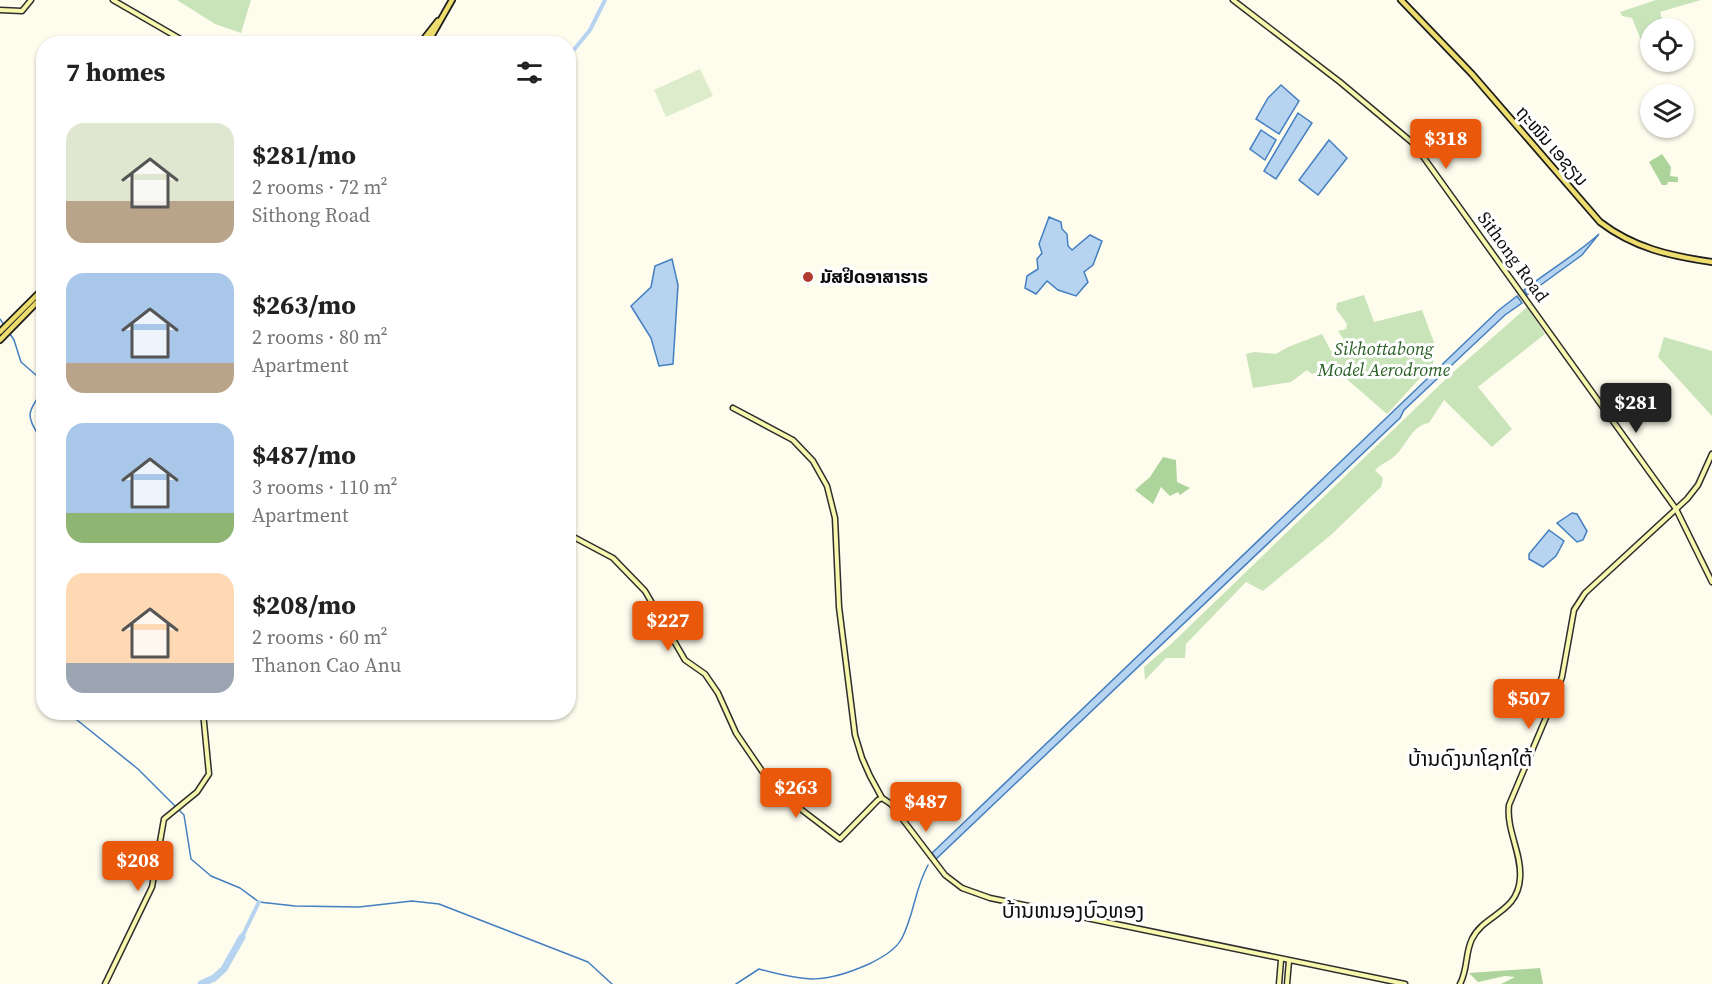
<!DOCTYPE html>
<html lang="en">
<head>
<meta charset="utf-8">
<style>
  :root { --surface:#fff; --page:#f6f6f6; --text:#222; --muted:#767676; --accent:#ea580c }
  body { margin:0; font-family:"Source Serif 4","Noto Sans Lao",serif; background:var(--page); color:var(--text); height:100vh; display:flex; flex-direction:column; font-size:22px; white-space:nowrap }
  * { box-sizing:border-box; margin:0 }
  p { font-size:20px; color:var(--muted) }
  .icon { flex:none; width:33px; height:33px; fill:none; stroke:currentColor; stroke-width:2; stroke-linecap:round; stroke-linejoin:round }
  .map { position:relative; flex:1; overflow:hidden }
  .sheet { position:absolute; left:36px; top:36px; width:540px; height:684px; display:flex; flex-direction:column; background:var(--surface); border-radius:24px; box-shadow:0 2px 4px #0004 }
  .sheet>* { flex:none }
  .fabs { position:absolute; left:1640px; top:18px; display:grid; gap:12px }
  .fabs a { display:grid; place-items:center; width:54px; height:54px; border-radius:50%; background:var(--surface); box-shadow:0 2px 4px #0004; font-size:30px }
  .price { position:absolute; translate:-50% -51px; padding:0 14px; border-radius:6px; background:var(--accent); color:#fff; font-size:20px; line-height:39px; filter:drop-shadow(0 2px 3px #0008) }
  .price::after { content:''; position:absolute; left:50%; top:36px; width:18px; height:14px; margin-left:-9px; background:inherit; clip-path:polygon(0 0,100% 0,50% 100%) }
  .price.active { background:#222; color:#fff }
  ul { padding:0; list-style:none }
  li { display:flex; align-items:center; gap:18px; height:150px; padding:0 30px }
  li span { display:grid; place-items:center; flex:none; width:168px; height:120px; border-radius:18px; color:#555 }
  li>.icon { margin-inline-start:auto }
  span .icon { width:72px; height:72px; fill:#fffc; stroke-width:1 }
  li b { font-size:26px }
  h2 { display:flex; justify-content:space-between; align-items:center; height:72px; padding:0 30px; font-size:26px }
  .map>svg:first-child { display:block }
  .green { fill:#cae4ba }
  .forest { fill:#add49b }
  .pitch { fill:#ddedcb }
  .water { fill:#b6d3f0; stroke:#447fc1; stroke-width:1.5 }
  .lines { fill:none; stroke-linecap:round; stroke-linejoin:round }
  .stream { stroke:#447fc1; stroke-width:1.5 }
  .canal { stroke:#b6d3f0; stroke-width:4 }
  .river { stroke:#b6d3f0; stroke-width:7 }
  .secondary-casing { stroke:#2e2e2e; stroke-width:7 }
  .primary-casing { stroke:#1d1d1d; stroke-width:8 }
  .secondary { stroke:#f6f8ae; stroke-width:4 }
  .primary { stroke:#ecdd6e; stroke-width:4.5 }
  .poi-dot { fill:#af3b31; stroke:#fff; stroke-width:2 }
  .labels { text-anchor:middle; stroke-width:6; stroke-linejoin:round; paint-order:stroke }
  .street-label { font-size:18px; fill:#0c0c0c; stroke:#fff }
  .poi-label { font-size:18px; font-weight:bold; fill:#0c0c0c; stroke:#fff; text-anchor:start }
  .park-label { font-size:18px; font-style:italic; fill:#275e23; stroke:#fff }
  .quarter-label { font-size:21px; fill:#0c0c0c; stroke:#fff }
</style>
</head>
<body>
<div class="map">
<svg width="1712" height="984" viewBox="0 0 1712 984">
  <rect width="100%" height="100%" fill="#fdfced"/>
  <g class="green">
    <path d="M177 0H251L241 33 215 24Z"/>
    <path d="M1656 0H1701L1660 12 1665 28H1650V62H1652H1650L1632 18 1622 16 1620 12Z"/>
    <path d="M1364 295 1374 322 1422 310 1435 345 1433 364 1387 414 1335 369 1323 377 1318 372 1312 374 1307 370 1291 382 1253 388 1246 354 1254 352 1276 354 1288 347 1322 334 1331 351 1348 346 1338 331 1346 329 1347 324 1336 309 1337 303Z"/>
    <path d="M1527 307 1545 334 1478 387 1512 429 1492 447 1444 400 1429 423C1412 425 1406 446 1395 456 1389 461 1381 464 1375 470L1383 478 1381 487 1332 534 1263 591 1246 582 1186 644 1185 658H1166L1145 680 1144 667 1170 645 1450 375Z"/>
    <path d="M1664 337 1712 351V416L1658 357Z"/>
  </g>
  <g class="forest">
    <path d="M1662 154 1671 167 1670 176 1678 177V182H1668L1667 185H1662L1649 162Z"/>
    <path d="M1163 457 1176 460 1177 482 1190 488 1180 495 1178 492 1170 496 1161 487 1153 504 1135 490 1150 477Z"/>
    <path d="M1540 968 1543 984H1501L1515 977 1505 976 1478 982 1469 973Z"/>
  </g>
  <path class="pitch" d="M700 69 713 96 666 117 654 90Z"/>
  <g class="water">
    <path d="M1281 85 1299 101 1279 134 1256 119 1268 98Z"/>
    <path d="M1298 113 1312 123 1276 179 1264 171Z"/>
    <path d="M1261 130 1276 140 1265 160 1250 149Z"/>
    <path d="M1329 140 1347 158 1318 195 1299 180Z"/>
    <path d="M1049 217 1061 222 1062 229 1067 234 1068 246 1072 250 1090 235 1102 241 1093 265 1084 272 1088 282 1076 296 1058 290 1047 281 1036 294 1025 288 1027 276 1038 269 1037 259 1042 253 1039 244Z"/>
    <path d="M1599 234 1582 255 1527 295 1524 290C1549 270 1576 255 1599 234Z"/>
    <path d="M672 259 678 285 673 364 659 366 651 338 631 306 651 287 655 266Z"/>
    <path d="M1517 296 1522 303 1505 315 1404 410 1400 418 936 859 932 853 1499 310Z"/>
    <path d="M1572 513 1577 514 1587 531 1583 540 1577 542 1557 523Z"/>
    <path d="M1549 530 1564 541 1556 556 1543 567 1529 559V554Z"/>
  </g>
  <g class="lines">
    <g class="stream">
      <path d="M0 319 14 340 21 362 44 382"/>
      <path d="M44 389C23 417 28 416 44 445"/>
      <path d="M44 523 40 564 44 604"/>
      <path d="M67 712 138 769 184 815 191 859 211 876 240 888 259 902 295 906 359 907 412 901 439 904 588 962 612 984"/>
      <path d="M736 984 759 969C806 982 824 984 869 964 881 958 896 950 902 938 914 915 915 888 928 865"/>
    </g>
    <g class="canal">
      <path d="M568 57 590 30 605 0"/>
      <path d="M242 937 259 902"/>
    </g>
    <path class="river" d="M201 984 214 978 224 969 242 937"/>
    <defs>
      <g id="secondary">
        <path d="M113 0 189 44"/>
        <path d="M1233 0 1340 82 1414 144 1676 509 1712 582"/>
        <path d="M0 10 22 11 31 0"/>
        <path d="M733 408 793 440 813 461 827 486 835 518 839 607 855 735 862 758 870 776 882 798 891 804 945 875 962 888 990 898 1405 984"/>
        <path d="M568 534 613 558 645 591 685 660 705 674 718 693 736 733 762 771 794 804 840 839 878 800 882 798"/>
        <path d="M105 984 152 887 164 819 197 792 209 774 203 712"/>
        <path d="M1279 984 1281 960"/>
        <path d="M1287 984 1289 961"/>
        <path d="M1460 984C1468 969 1465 953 1472 939 1484 914 1518 913 1520 878 1522 853 1506 830 1509 805L1553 701 1562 677 1574 610 1585 593 1687 499 1698 485 1712 454"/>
      </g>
      <g id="primary">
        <path d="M1401 0 1472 74 1600 222C1634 248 1670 256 1712 262"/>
        <path d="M420 44 438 21"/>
        <path d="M427 44 452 0"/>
        <path d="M0 332 44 288"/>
        <path d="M0 340 44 295"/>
      </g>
    </defs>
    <use href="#secondary" class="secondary-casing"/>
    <use href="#primary" class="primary-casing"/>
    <use href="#secondary" class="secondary"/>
    <use href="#primary" class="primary"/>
  </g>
  <circle class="poi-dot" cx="808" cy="277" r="6"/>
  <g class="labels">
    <g class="street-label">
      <text transform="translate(1552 146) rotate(49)" y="6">ຖະໜົນ ເອຊຽນ</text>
      <text transform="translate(1513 257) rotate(54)" y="6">Sithong Road</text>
    </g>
    <g class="poi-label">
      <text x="820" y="283">ມັສຢິດອາສາຮາຣ</text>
    </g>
    <g class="park-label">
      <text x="1384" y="355">Sikhottabong<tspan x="1384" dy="21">Model Aerodrome</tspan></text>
    </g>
    <g class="quarter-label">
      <text x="1470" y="766">ບ້ານດົງນາໂຊກໃຕ້</text>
      <text x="1073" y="918">ບ້ານຫນອງບົວທອງ</text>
    </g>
  </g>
</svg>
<div class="fabs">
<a><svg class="icon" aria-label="locate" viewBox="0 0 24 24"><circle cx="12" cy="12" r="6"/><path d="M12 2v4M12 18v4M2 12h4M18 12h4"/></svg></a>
<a><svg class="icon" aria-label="layers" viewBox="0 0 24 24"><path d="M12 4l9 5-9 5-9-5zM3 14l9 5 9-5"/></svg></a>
</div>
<b class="price" style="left:1446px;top:170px">$318</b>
<b class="price active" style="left:1636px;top:434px">$281</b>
<b class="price" style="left:668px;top:652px">$227</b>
<b class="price" style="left:1529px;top:730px">$507</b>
<b class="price" style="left:796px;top:819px">$263</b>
<b class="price" style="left:926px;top:833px">$487</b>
<b class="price" style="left:138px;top:892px">$208</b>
<section class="sheet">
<h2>7 homes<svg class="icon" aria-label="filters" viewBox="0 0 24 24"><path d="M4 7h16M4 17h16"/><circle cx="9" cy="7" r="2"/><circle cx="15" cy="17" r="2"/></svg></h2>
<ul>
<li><span style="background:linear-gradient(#dfe7d0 65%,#b9a48a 0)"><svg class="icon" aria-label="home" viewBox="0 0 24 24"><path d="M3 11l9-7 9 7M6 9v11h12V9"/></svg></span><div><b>$281/mo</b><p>2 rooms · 72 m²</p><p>Sithong Road</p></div></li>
<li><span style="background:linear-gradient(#a9c7e8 75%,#b9a48a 0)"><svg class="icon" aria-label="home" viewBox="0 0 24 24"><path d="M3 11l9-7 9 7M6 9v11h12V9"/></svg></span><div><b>$263/mo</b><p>2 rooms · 80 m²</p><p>Apartment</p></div></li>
<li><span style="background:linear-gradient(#a9c7e8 75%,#8fb573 0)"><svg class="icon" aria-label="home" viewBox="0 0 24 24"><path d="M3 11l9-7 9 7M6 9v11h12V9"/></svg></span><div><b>$487/mo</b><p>3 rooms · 110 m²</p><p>Apartment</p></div></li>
<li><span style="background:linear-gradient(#ffd9b3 75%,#9aa5b1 0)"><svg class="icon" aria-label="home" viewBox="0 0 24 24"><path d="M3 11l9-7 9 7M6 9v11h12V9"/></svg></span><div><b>$208/mo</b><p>2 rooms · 60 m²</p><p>Thanon Cao Anu</p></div></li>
</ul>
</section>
</div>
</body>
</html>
